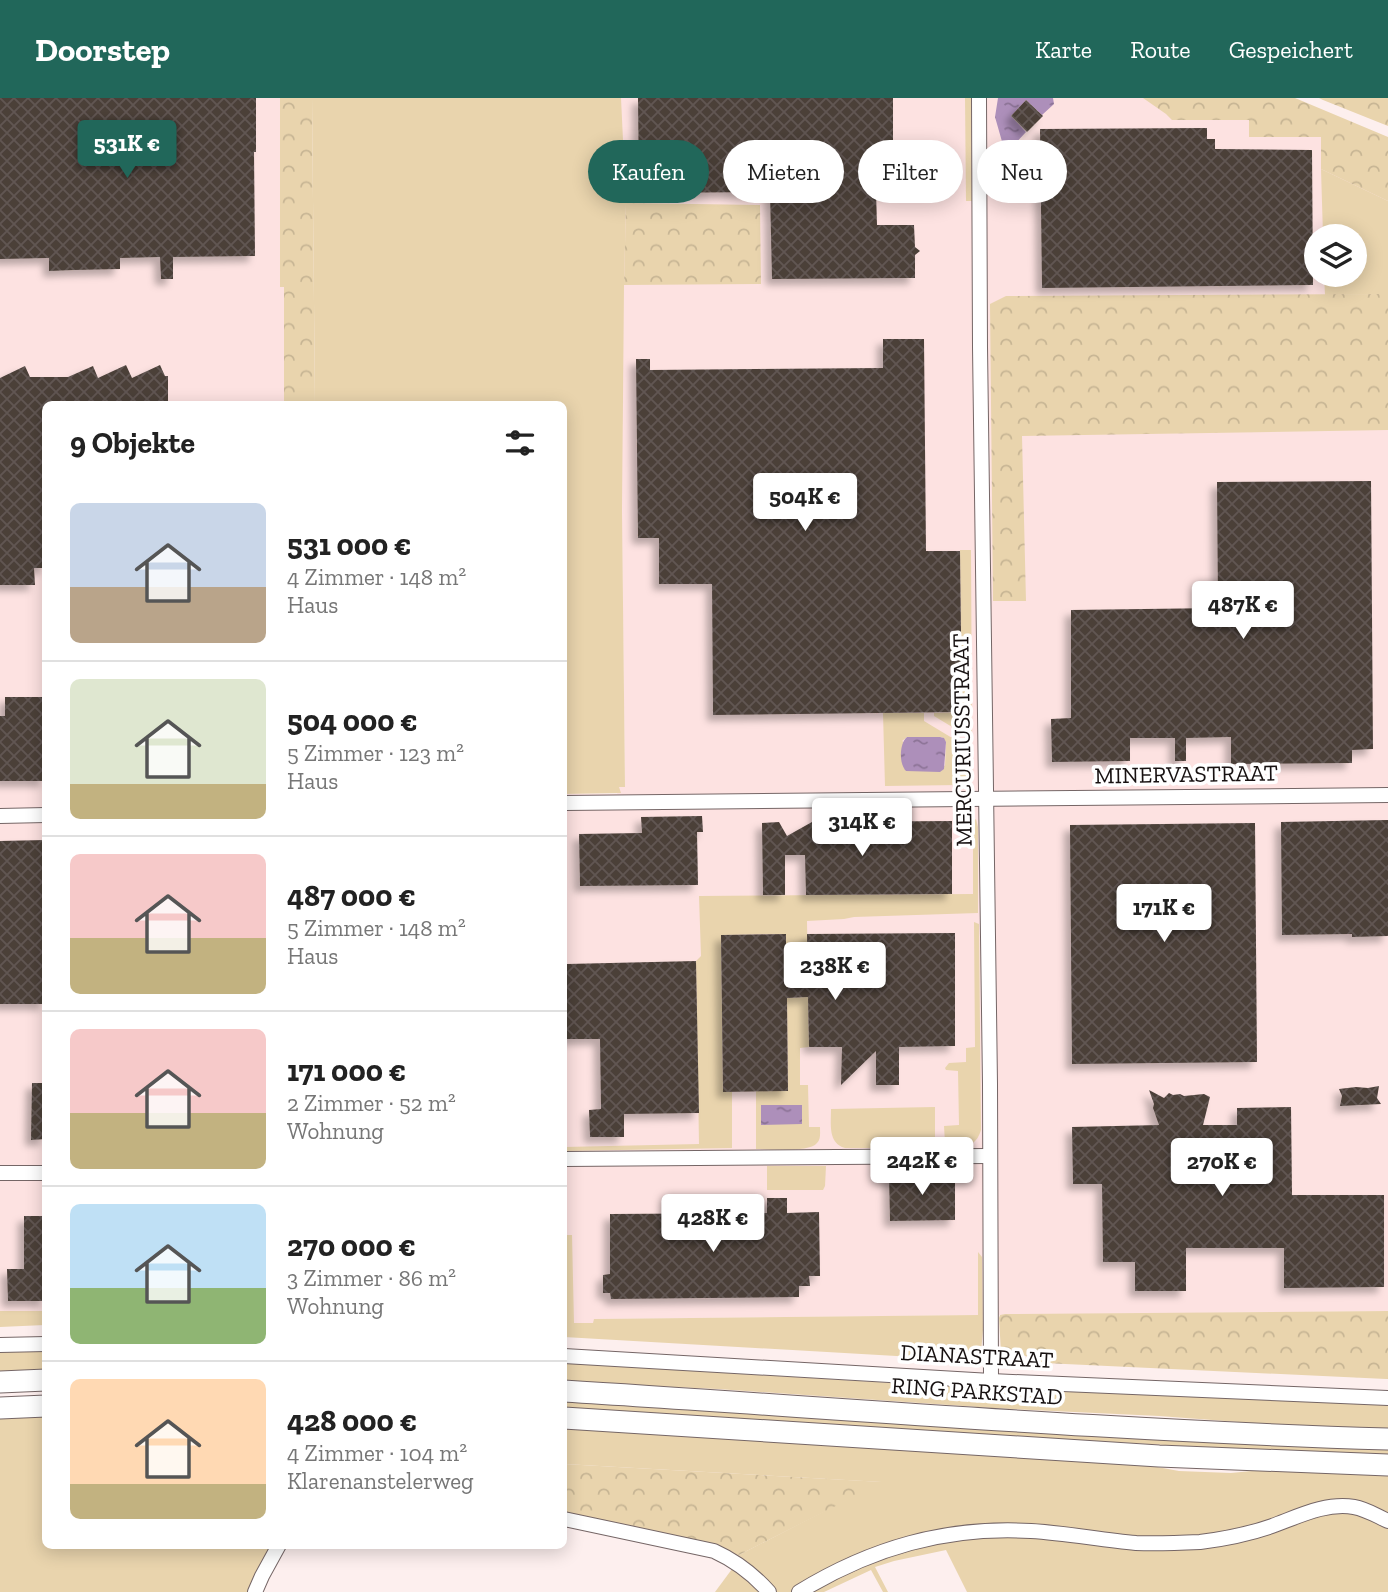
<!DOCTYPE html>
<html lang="de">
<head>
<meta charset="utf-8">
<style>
  :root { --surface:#fff; --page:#f2f2f2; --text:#222; --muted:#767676; --line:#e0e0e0; --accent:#21675a }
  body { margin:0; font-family:"Zilla Slab",serif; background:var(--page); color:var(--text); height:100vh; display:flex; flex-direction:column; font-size:26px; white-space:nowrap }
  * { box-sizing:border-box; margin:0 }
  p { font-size:23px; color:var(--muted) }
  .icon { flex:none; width:38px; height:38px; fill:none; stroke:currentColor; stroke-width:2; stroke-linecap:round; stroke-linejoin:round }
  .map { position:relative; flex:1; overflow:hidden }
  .side { position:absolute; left:42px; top:303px; width:525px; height:1148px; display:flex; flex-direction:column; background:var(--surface); border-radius:10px; box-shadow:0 4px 18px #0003 }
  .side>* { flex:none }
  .hud { position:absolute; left:588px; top:42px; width:665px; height:63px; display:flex; gap:14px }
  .controls { position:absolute; left:1304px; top:126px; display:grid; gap:14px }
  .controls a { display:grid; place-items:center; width:63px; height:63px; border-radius:50%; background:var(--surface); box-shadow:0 4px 18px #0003; font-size:35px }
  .price { position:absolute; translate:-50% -60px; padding:0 16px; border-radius:7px; background:#fff; color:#222; font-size:23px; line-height:46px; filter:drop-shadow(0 2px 4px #0008) }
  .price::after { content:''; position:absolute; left:50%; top:42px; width:21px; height:16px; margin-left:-10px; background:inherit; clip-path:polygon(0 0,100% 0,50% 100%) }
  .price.active { background:var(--accent); color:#fff }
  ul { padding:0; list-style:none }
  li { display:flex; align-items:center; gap:21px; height:175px; padding:0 28px }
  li+li { border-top:2px solid var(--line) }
  li span { display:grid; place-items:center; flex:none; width:196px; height:140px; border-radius:10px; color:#555 }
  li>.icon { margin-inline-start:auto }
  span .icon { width:84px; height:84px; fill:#fffc; stroke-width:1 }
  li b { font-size:30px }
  h2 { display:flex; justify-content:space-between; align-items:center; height:84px; padding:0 28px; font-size:30px }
  .pill { padding:0 24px; border-radius:32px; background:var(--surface); box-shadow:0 4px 18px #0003; font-size:24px; line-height:63px }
  .pill.active { background:var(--accent); color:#fff }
  header { display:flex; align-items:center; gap:42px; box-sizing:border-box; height:98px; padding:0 35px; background:var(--accent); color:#fff }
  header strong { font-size:33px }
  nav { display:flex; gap:38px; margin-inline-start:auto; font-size:24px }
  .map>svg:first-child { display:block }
  .built { fill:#fde2e1; fill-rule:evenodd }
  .grass { fill:#e9d4ad; fill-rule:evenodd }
  .forest { fill:url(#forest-crowns) }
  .water { fill:url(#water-ripples) }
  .building { fill:url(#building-cross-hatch); filter:url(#shadow) }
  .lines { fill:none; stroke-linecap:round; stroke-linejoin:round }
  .minor-casing { stroke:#756666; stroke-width:16 }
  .highway-casing { stroke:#756666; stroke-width:23 }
  .minor { stroke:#fff; stroke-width:14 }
  .highway { stroke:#fff; stroke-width:21 }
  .labels { text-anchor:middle; stroke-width:7; stroke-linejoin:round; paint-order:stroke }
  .street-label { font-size:23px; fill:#171111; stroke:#fff }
</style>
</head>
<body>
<header>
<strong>Doorstep</strong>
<nav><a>Karte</a><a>Route</a><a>Gespeichert</a></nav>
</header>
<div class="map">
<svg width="1388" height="1494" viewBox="0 0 1388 1494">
  <defs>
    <pattern id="forest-crowns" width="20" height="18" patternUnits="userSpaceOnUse" patternTransform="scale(1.75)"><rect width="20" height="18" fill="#e9d4ad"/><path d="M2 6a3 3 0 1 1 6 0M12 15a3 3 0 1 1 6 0" fill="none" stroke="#c7b594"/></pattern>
    <pattern id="water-ripples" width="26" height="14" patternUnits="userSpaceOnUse" patternTransform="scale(1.75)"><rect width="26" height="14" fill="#ad8fba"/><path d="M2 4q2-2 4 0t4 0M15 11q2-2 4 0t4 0" fill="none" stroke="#8c7396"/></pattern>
    <pattern id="building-cross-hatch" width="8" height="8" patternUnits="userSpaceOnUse" patternTransform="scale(1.75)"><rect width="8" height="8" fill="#4b3f39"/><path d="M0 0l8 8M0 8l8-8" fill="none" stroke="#615752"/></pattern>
    <filter id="shadow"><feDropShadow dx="-6" dy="6" stdDeviation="3.5" flood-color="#0004"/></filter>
  </defs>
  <rect width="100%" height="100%" fill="#fdefee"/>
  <g class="built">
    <path d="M0 0H280V188H284V306H46L45 1213H0Z"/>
    <path d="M617 0H1205L1249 22 1250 39H1321L1388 103V1213L595 1221 594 1225H564V696H617L619 689 625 688ZM1316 138H1354V177H1316Z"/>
  </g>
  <g class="grass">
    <path d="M312 0H621L626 105 624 187 622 413 625 689H619L621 695 564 696V306H315Z"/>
    <path d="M965 0H971L972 103H966Z"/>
    <path d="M1321 71 1388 103V196L1325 197 1324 177H1354V138H1323Z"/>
    <path d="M960 452H971L972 641 934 618V615L962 614Z"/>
    <path d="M883 615H924V623L972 652 973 675 960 687 885 688ZM907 639H942L946 644 945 668 902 643Z"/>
    <path d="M976 721 978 729V815L854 819 844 821 807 823 808 888 786 889V836L721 837 723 993 732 994V1050L564 1053V1049L699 1046 696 863 701 858 699 798 973 796V723Z"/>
    <path d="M974 824 979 826 981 1032C976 1049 965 1049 949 1049L945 1045 944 1028 959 1027 958 973 946 972 945 970 949 965 966 964V950L975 949Z"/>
    <path d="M808 899 809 949 800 950V987H808L809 1029H820C820 1035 821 1041 817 1045 809 1055 769 1051 756 1051V993H788L787 900Z"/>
    <path d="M935 1009V1044L934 1048 930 1050H845C828 1045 831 1027 831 1011Z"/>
    <path d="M767 1068H826L825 1088 823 1092H767Z"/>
    <path d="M564 1137H572L574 1225H593L594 1221 978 1217V1154L982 1159 983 1232 981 1254H963L948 1258 931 1260 564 1239V1215L566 1214 567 1209V1148L566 1143 564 1142Z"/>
    <path d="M0 1213H45V1227L0 1229Z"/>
    <path d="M45 1253V1272L0 1274V1254Z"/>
    <path d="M564 1265 876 1284 1388 1307V1331L1291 1328 1159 1318 992 1310 717 1291 564 1284Z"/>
    <path d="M564 1300 1388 1348V1360L564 1312Z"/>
    <path d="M45 1316 46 1447H272L249 1494H0V1318Z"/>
    <path d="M564 1330 1130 1364 1179 1373 1231 1375 1281 1370 1388 1376V1419L1367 1409 1175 1442 982 1430 836 1469 791 1494H775L737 1458 881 1384 564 1366Z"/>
    <path d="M1347 1412 1388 1428V1494H967L946 1452 894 1463 875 1469 888 1494H883L871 1472 824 1494H804L880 1457 984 1437 1168 1448Z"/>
    <path d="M735 1467 764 1494H715Z"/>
  </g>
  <g class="forest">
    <path d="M280 0H312L315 306H284V189H280Z"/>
    <path d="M1143 0H1295L1388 39V103L1321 71V39H1249V22H1172L1166 16Z"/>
    <path d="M1319 0H1388V28L1323 2Z"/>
    <path d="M626 105 760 107 761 186 624 187Z"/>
    <path d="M1388 196V332L1022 338 1026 503H993L990 206 1006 198Z"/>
    <path d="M1388 1213V1281H1386L1044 1265 1020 1256 1001 1255 999 1220 1000 1217 1005 1216Z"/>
    <path d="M564 1366 883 1384 737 1458 564 1416Z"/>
  </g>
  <g class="water">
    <path d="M998 0H1053L1054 6 1042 17 1026 2 1011 18 1026 34 1014 47H1003L995 19Z"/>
    <path d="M907 639H940L944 640 946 644 944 671 940 674 906 673C899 666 899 646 907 639Z"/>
    <path d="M761 1007H802V1026L761 1027Z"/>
  </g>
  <g class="building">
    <path d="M0 0H256V54H254L255 158 173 159V181H161L160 159 120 160V171L74 172 49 173V160L0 161Z"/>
    <path d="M638 0H893V93H876L877 127H914L915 149 920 153 915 157V180L772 181 770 94 639 95Z"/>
    <path d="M1026 2 1043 18 1027 34 1011 18Z"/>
    <path d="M1207 30V41H1215V51L1312 52 1313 187 1042 190 1040 31Z"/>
    <path d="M883 241H924L926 453H960L962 614 713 617 712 486H659V440H638L636 261H650V272L883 270Z"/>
    <path d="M126 267 132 280 160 267 165 278H168V306H46V470H34L35 487H0V280L25 268 30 279H68L93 268 98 280Z"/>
    <path d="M1371 383 1373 651 1352 652V665L1231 666V639L1186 640V663H1175V640H1130V663L1052 664 1051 621 1071 620V512L1218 510 1217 384Z"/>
    <path d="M5 599H45L46 683H0V618H5Z"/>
    <path d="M702 718 703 734H697L698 787 580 788 579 736 642 735 641 719Z"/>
    <path d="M1388 722V838L1352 839V836L1282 837 1281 724Z"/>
    <path d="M952 723V796L806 797 805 757H785V797H763L762 725 779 724 787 738 812 724Z"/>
    <path d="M1255 725 1257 964 1072 966 1070 727Z"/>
    <path d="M46 742V906H0V743Z"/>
    <path d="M955 835V948L899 949V987H876V953L841 987 842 949H809L808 899 787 900 788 993 723 994 721 837 786 836V889L808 888 807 836Z"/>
    <path d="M696 863 699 1015 624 1016V1039H590L589 1012 601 1011 600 941H567V902H564V892H567V866Z"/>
    <path d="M32 985H46V1041L31 1042Z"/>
    <path d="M1379 988 1377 1000 1381 1006 1340 1008 1342 998 1339 991 1356 989 1368 990Z"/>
    <path d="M1149 992 1164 1000 1169 995 1173 997 1180 996 1184 998 1204 996 1210 999 1203 1027H1237V1010L1291 1009 1292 1097H1384V1189L1284 1190V1150H1186V1193H1135V1164H1103L1102 1086H1073L1072 1029 1159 1027 1153 1010 1154 1006Z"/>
    <path d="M955 1075V1122L890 1123 889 1076Z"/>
    <path d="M767 1100H787V1115L819 1114 820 1178H809L810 1188H799V1199L611 1201 610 1195H603V1177L610 1176V1116L767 1115Z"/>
    <path d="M24 1118H46V1203H8L7 1171H24Z"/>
  </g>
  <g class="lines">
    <defs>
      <g id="minor">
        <path d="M979 0 980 249 990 986 991 1283"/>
        <path d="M564 705 1388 697"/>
        <path d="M0 718 46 717"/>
        <path d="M564 1061 989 1058"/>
        <path d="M0 1075H46"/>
        <path d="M0 1247 46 1246"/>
        <path d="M564 1258 991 1283 1388 1300"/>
        <path d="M564 1421 714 1453C736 1463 753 1476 769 1494"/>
        <path d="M255 1494 262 1478 279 1447"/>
        <path d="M799 1494C871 1450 946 1428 1031 1433 1066 1435 1101 1442 1136 1445 1157 1446 1179 1445 1200 1444 1224 1441 1249 1436 1272 1428 1297 1419 1326 1404 1354 1409 1366 1411 1377 1418 1388 1423"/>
      </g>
      <g id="highway">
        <path d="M0 1284 46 1282"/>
        <path d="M564 1293C838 1310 1113 1333 1388 1341"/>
        <path d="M0 1310 46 1308"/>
        <path d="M564 1320 1159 1358 1388 1367"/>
      </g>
    </defs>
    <use href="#minor" class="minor-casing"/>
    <use href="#highway" class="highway-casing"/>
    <use href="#minor" class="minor"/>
    <use href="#highway" class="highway"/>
  </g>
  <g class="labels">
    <g class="street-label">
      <text transform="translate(962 642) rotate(-91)" y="8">MERCURIUSSTRAAT</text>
      <text transform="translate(1186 676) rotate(-1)" y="8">MINERVASTRAAT</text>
      <text transform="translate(977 1258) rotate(3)" y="8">DIANASTRAAT</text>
      <text transform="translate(977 1293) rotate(4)" y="8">RING PARKSTAD</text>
    </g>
  </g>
</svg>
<div class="controls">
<a><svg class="icon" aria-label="layers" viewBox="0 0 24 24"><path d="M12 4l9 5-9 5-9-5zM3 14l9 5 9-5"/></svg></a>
</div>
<b class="price active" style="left:127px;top:82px">531K €</b>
<b class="price" style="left:805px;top:435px">504K €</b>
<b class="price" style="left:1243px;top:543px">487K €</b>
<b class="price" style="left:862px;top:760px">314K €</b>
<b class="price" style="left:1164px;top:846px">171K €</b>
<b class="price" style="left:835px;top:904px">238K €</b>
<b class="price" style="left:922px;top:1099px">242K €</b>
<b class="price" style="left:1222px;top:1100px">270K €</b>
<b class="price" style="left:713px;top:1156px">428K €</b>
<div class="hud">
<a class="pill active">Kaufen</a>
<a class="pill">Mieten</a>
<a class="pill">Filter</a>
<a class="pill">Neu</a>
</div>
<section class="side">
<h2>9 Objekte<svg class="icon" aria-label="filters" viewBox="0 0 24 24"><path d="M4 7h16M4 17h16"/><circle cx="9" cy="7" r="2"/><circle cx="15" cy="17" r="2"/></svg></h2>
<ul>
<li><span style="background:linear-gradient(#c9d6e8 60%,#b9a48a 0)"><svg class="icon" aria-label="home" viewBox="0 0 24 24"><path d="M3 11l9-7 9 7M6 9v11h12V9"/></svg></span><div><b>531 000 €</b><p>4 Zimmer · 148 m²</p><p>Haus</p></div></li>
<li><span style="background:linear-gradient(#dfe7d0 75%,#c2b280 0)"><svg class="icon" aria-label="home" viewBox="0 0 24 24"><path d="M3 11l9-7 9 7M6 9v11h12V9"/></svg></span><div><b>504 000 €</b><p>5 Zimmer · 123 m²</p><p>Haus</p></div></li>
<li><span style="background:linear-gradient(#f6c9c9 60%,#c2b280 0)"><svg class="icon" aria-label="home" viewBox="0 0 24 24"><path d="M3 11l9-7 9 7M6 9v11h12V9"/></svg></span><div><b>487 000 €</b><p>5 Zimmer · 148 m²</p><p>Haus</p></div></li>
<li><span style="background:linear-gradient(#f6c9c9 60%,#c2b280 0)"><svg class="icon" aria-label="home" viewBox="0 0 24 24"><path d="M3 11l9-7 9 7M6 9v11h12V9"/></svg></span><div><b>171 000 €</b><p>2 Zimmer · 52 m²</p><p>Wohnung</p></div></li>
<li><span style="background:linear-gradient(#bfe0f5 60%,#8fb573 0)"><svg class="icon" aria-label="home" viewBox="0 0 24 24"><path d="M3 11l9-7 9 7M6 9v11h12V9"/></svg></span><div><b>270 000 €</b><p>3 Zimmer · 86 m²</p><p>Wohnung</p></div></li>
<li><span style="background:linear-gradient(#ffd9b3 75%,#c2b280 0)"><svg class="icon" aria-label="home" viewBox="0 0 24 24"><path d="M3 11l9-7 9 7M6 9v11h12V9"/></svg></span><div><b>428 000 €</b><p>4 Zimmer · 104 m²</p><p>Klarenanstelerweg</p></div></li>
</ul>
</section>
</div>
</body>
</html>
